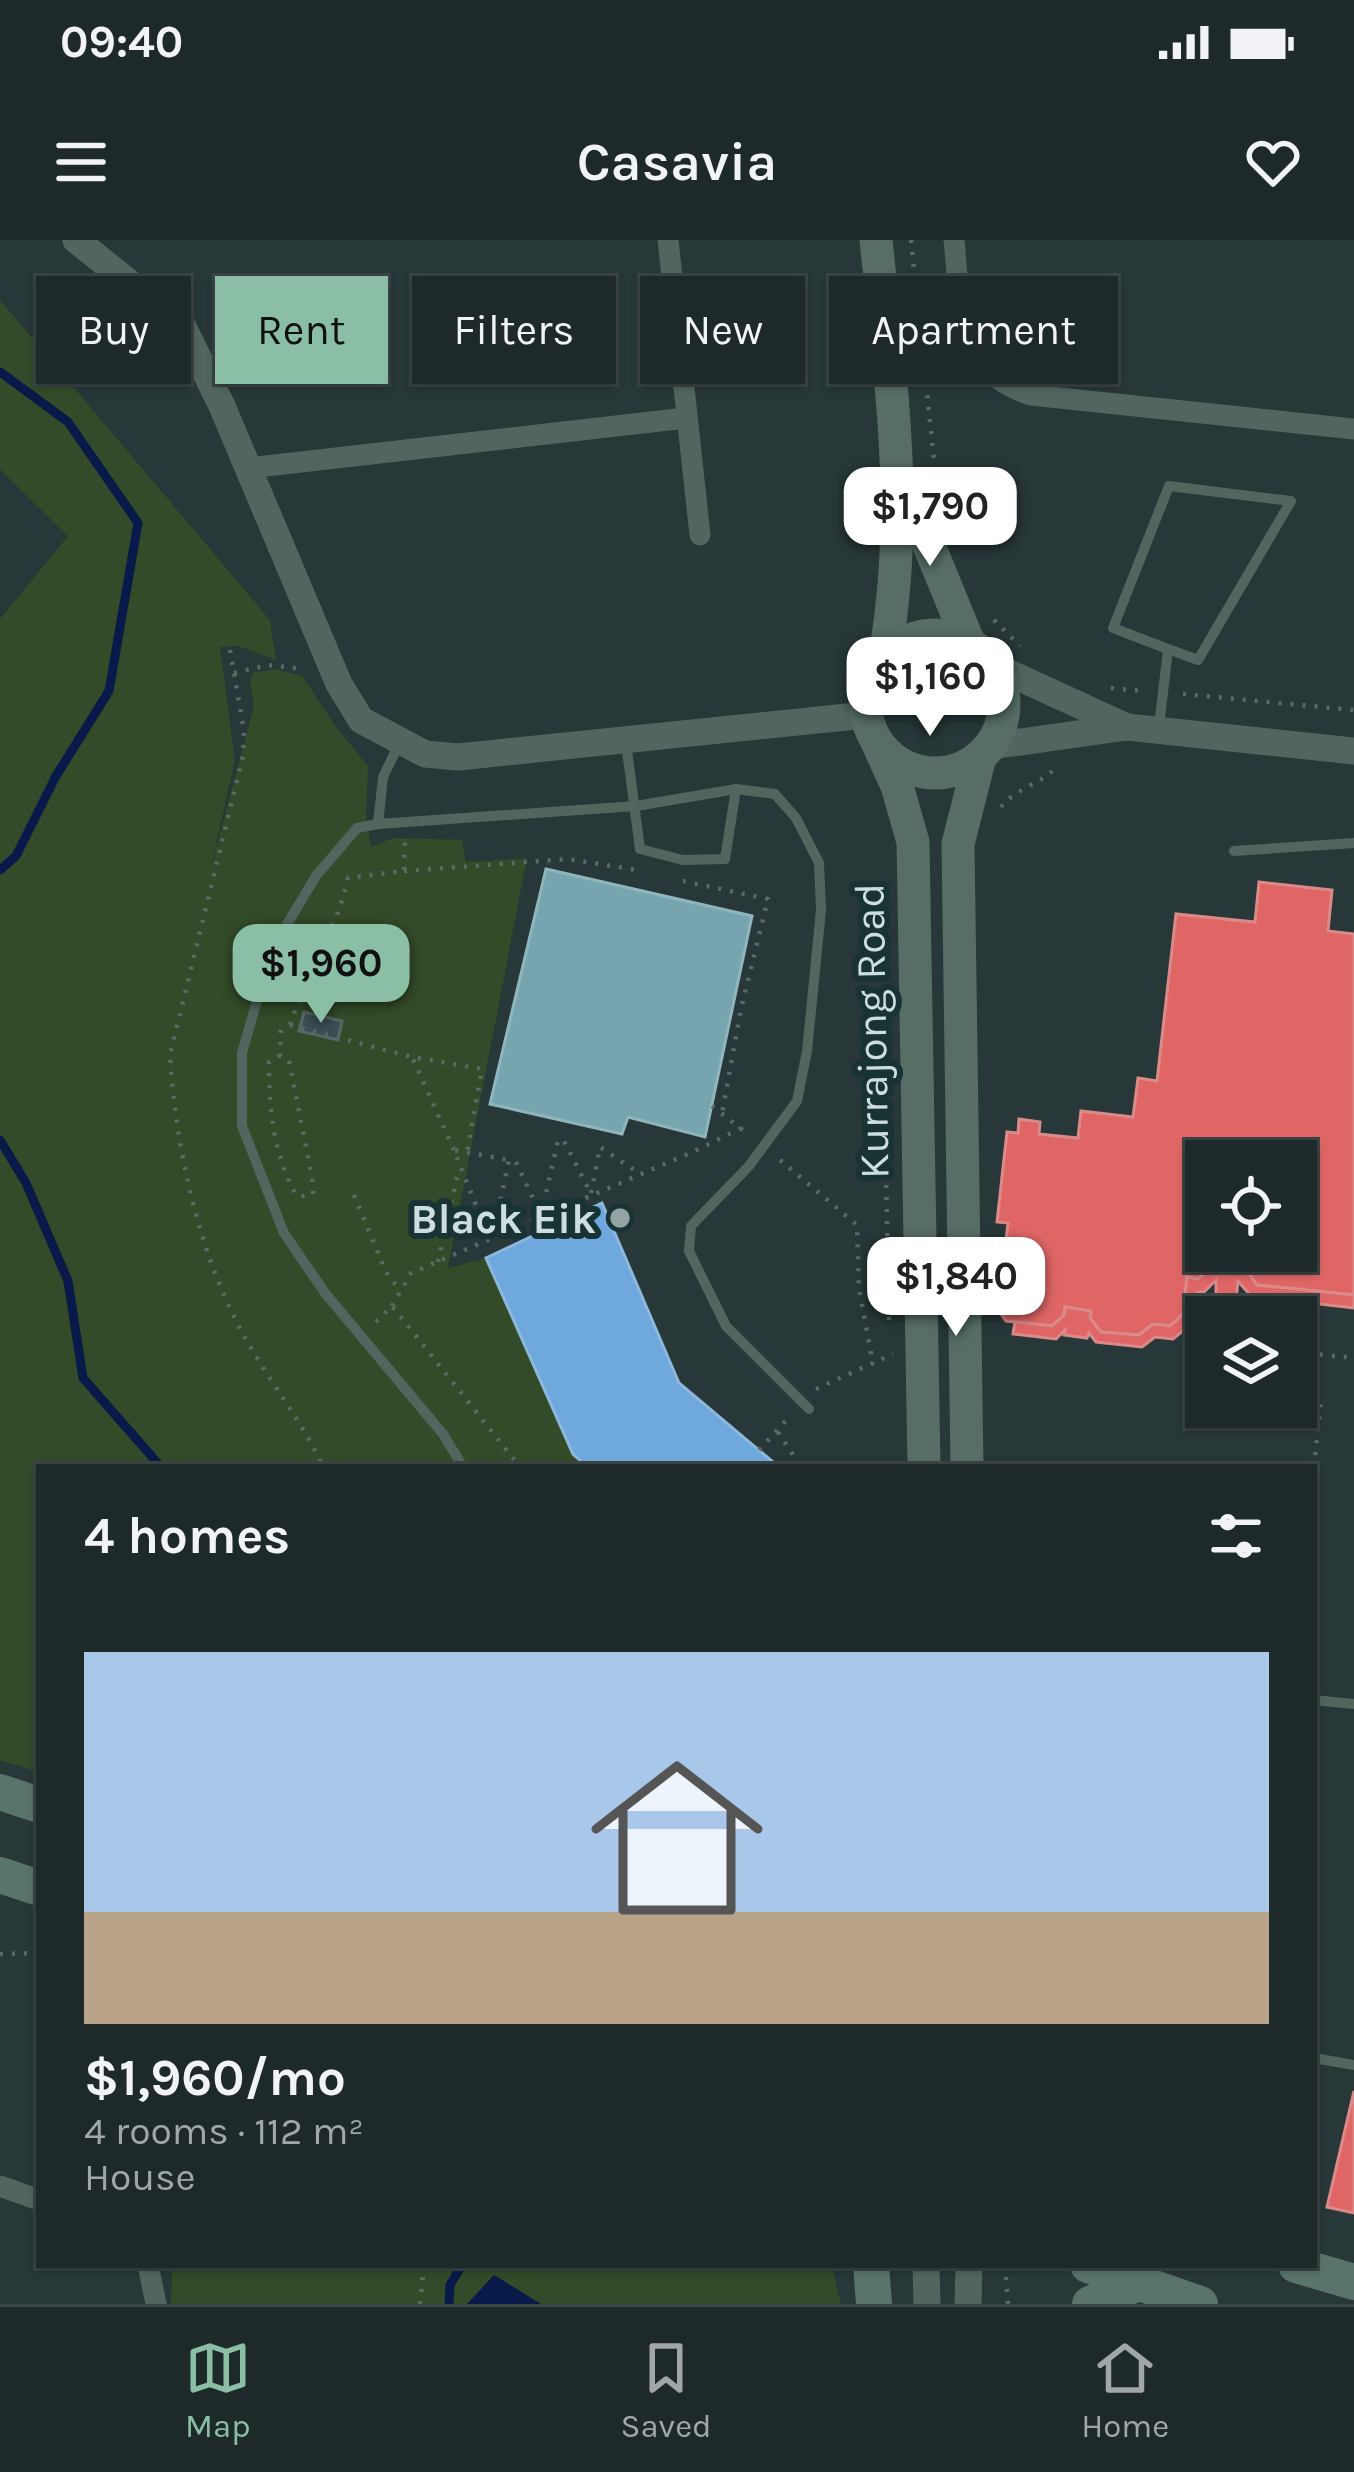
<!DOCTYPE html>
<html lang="en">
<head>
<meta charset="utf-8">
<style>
  :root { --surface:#1e292a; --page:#263132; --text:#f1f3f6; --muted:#a1a6a8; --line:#3c4547; --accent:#8abfa5 }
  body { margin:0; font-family:Karla,sans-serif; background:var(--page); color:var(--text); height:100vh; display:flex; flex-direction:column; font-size:45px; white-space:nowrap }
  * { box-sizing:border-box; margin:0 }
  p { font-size:39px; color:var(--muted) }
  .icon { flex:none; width:66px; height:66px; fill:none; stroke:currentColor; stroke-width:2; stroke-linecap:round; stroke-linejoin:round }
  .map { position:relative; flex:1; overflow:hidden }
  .side { position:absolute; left:36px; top:1224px; width:1281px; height:804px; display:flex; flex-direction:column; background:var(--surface); border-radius:0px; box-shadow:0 3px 9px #0004,0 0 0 3px var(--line) }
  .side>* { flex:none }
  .hud { position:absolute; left:36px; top:36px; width:1284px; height:108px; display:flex; gap:24px }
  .buttons { position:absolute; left:1185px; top:900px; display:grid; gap:24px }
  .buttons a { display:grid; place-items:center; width:132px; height:132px; border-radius:0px; background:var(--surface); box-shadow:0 3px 9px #0004,0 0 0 3px var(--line); font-size:60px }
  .price { position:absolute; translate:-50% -102px; padding:0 27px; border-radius:24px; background:#fff; color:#222; font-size:39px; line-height:78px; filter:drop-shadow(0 3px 6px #0008) }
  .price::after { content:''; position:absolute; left:50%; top:72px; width:36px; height:27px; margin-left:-18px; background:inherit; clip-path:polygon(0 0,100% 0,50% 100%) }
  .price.current { background:var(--accent); color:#111 }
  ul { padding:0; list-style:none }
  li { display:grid; align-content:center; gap:24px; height:636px; padding:0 48px }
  li span { display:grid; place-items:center; height:372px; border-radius:0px; color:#555 }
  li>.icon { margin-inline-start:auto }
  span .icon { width:216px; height:216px; fill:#fffc; stroke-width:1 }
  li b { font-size:51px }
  h2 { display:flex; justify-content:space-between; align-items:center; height:144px; padding:0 48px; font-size:51px }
  .pill { padding:0 42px; border-radius:0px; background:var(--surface); box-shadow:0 3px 9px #0004,0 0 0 3px var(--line); font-size:42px; line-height:108px }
  .pill.current { background:var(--accent); color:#111 }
  .status { display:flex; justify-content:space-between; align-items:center; height:84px; padding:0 60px; background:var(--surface); direction:ltr }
  .status svg { height:33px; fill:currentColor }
  header { display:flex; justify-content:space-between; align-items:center; height:156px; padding:0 48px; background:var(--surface); font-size:54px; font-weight:600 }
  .tab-bar { display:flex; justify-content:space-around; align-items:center; height:168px; border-top:3px solid var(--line); background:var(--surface); font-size:33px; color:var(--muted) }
  .tab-bar a { display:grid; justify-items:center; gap:6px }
  .tab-bar .current { color:var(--accent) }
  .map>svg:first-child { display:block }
  .green { fill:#334b28 }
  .water { fill:#071a49 }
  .shops { fill:#e06666; stroke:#db8a8a; stroke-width:3; fill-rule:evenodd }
  .schools { fill:#6fa8dc; stroke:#8cb8dd; stroke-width:3 }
  .public { fill:#76a5af; stroke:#90b6bd; stroke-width:3 }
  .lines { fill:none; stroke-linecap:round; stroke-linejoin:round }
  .stream { stroke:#071a49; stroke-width:9 }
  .building { fill:#3a4e53; stroke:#5b6669; stroke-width:3 }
  .path { stroke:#5b6a66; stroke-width:4.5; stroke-dasharray:3 9; stroke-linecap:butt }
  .service { stroke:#52665f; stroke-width:10 }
  .minor { stroke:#52665f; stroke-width:21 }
  .tertiary { stroke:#52665f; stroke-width:27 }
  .secondary { stroke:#566e66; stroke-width:33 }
  .primary { stroke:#58746c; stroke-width:36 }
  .poi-dot { fill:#94a4a4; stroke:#173334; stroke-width:4.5 }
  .labels { text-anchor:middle; stroke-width:12; stroke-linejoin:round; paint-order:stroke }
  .street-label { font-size:42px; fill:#cedede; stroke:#173334 }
  .poi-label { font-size:42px; font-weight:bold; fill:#cedede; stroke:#173334; text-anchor:end }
</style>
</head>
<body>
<div class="status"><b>09:40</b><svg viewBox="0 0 49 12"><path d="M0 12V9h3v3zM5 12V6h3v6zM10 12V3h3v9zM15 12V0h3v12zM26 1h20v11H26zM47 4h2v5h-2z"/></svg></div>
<header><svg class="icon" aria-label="menu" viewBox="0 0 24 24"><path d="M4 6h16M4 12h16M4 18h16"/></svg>Casavia<svg class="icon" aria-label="heart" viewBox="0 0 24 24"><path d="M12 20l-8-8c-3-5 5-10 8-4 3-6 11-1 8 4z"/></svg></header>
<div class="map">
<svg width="1354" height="2064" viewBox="0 0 1354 2064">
  <rect width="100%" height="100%" fill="#283738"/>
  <g class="green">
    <path d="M0 60 270 380 276 420 239 406 220 407 235 520 211 627 254 466 250 443 253 433 275 429 302 436 336 487 368 526 366 579 371 607 393 598 462 600 466 622 527 618 448 1028 486 1018 578 1219 569 1227H39V1532L0 1520V379L68 296 0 229Z"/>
    <path d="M172 2025H832L841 2064H171Z"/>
  </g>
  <path class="water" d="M494 2035 541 2064H467Z"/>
  <g class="shops">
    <path d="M1259 642 1332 650 1328 691 1354 694V1055L1257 1045 1247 1031 1212 1027 1198 1039 1187 1037 1183 1074 1170 1086 1153 1084 1139 1095 1101 1092 1090 1078 1091 1071 1065 1067 1064 1075 1052 1086 1006 1081 998 1070 1008 983 997 982 1007 892 1018 893 1019 879 1040 882 1039 894 1078 898 1081 871 1133 877 1138 838 1157 841 1176 674 1255 682ZM1206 921H1296V1011H1206Z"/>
    <path d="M1212 1027 1247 1031 1257 1045 1354 1055V1068L1251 1056 1238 1041 1236 1061 1216 1059V1040L1204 1052H1198L1195 1081 1173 1099 1155 1097 1142 1107 1096 1102 1089 1093 1087 1098 1064 1095 1065 1090 1056 1099 1013 1094 1015 1082 1052 1086 1064 1075 1065 1067 1091 1071 1090 1078 1101 1092 1139 1095 1153 1084 1170 1086 1183 1074 1187 1037 1198 1039Z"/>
    <path d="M1213 1059 1239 1062 1237 1077H1211Z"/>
    <path d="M1354 1851V1973L1327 1967Z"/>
  </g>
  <path class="schools" d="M602 963 679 1143 779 1227H587L573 1214 486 1018Z"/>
  <path class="public" d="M546 629 752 676 705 897 628 877 622 894 490 864Z"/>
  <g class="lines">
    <g class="stream">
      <path d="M0 132 68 182 138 283 109 451 56 536 16 616 0 630"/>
      <path d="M0 900 26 943 68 1041 83 1138 161 1227"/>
      <path d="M449 2064 450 2045 462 2025"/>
    </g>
  </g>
  <path class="building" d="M304 772 342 781 338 800 299 791Z"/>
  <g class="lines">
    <g class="path">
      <path d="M911 0 936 239"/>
      <path d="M994 380 1020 406"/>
      <path d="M230 410 244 491 243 516 170 815C176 912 201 1025 251 1108 275 1149 303 1183 323 1227"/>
      <path d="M234 433 268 425 302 429"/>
      <path d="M1111 448 1142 451"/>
      <path d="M1183 454 1354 470"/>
      <path d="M1001 567C1015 548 1043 544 1058 525"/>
      <path d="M404 631 568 619 637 630"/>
      <path d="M683 641 768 659 741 769 722 874"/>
      <path d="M290 785C308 732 336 692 348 638L404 631 405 602"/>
      <path d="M290 785 412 817"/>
      <path d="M280 815 269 822C269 868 273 912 295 953L300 957 313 954 312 937 289 821 280 815 281 783"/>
      <path d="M712 866 748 894"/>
      <path d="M454 910 412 817 482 829 467 913"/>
      <path d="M780 920 857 985 859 1049 873 1124"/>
      <path d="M886 933 889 1083"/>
      <path d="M354 955 386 1032 399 1049"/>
      <path d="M493 995 509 920 516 922 541 976 558 900 564 901 591 954 600 907 640 934"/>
      <path d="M489 998 454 910 509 920"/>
      <path d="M438 1022 459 928"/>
      <path d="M392 1066 411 1033 695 911 741 888"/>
      <path d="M376 1082 392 1066 520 1227"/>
      <path d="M1296 1112 1354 1118"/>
      <path d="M816 1149 893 1114"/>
      <path d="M778 1192 801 1227"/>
      <path d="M759 1210 791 1175"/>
      <path d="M1314 1227 1321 1161"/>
      <path d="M0 1714 39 1713"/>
      <path d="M1005 2025 1008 2064"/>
      <path d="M420 2064 424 2025"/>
    </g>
    <g class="service">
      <path d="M1159 487 1168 409 1198 420 1291 261 1169 246 1113 388 1168 409"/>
      <path d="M626 503 640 609 683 620 725 619 736 549"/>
      <path d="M378 584 383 537 400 502"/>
      <path d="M1234 611 1354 603"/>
      <path d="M463 1227 443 1194 325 1053 284 993 242 886V813L271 711 316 636 357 588 378 584 636 566 736 549 775 554 796 578 819 623 821 670 807 811 797 861 749 926 691 986 689 1011 726 1086 809 1169"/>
      <path d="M1314 1460 1354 1464"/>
      <path d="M1314 1818 1354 1825"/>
    </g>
    <g class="minor">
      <path d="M668 0 700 295"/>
      <path d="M954 0C961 68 954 130 1031 155L1354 189"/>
      <path d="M248 228 686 178"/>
      <path d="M0 1946 39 1960"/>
      <path d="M148 2025 156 2064"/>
    </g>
    <g class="tertiary">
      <path d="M76 0 182 85 222 166 339 444 361 480 425 514 458 517 866 475"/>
      <path d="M992 425 1127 487"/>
      <path d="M991 506 1127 487 1354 511"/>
      <path d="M926 2025 927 2064"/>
      <path d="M968 2064 969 2025"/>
    </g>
    <g class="secondary">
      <path d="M876 0C891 143 910 272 885 415"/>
      <path d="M905 247 969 403"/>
      <circle cx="935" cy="464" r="69"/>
      <path d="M878 504 897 546 913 602 924 1227"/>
      <path d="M967 1227 958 604 980 517"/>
    </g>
    <g class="primary">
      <path d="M0 1552 39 1565"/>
      <path d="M0 1635 39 1648"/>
      <path d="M871 2025 874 2064"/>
      <path d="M1088 2025 1200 2064"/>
      <path d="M1296 2025 1354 2042"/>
      <path d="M1090 2064 1138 2043"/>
    </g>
  </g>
  <circle class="poi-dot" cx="620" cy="978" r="12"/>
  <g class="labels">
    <g class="street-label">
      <text transform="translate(871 791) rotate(-91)" y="15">Kurrajong Road</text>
    </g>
    <g class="poi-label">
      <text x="596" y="993">Black Eik</text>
    </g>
  </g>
</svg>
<div class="buttons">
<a><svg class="icon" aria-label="locate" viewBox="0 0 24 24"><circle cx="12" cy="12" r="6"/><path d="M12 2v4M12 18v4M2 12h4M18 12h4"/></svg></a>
<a><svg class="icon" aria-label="layers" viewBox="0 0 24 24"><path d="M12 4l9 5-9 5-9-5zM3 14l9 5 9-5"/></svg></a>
</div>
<b class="price" style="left:930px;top:329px">$1,790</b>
<b class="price" style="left:930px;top:499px">$1,160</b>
<b class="price current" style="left:321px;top:786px">$1,960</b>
<b class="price" style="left:956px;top:1099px">$1,840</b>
<div class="hud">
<a class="pill">Buy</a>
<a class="pill current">Rent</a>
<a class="pill">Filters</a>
<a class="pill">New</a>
<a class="pill">Apartment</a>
</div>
<section class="side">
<h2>4 homes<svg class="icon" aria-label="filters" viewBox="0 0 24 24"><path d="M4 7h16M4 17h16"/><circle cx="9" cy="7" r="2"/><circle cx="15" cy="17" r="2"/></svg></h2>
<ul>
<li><span style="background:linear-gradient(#a9c7e8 70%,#b9a48a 0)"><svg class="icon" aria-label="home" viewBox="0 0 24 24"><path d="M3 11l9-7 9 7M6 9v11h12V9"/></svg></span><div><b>$1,960/mo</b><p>4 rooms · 112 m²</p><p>House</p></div></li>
</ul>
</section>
</div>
<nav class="tab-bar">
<a class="current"><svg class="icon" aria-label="map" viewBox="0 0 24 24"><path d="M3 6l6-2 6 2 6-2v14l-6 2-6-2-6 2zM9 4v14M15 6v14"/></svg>Map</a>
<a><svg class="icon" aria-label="saved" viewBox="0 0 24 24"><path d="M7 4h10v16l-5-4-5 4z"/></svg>Saved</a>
<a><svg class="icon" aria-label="home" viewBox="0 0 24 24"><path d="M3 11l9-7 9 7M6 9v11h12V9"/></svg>Home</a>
</nav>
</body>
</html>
